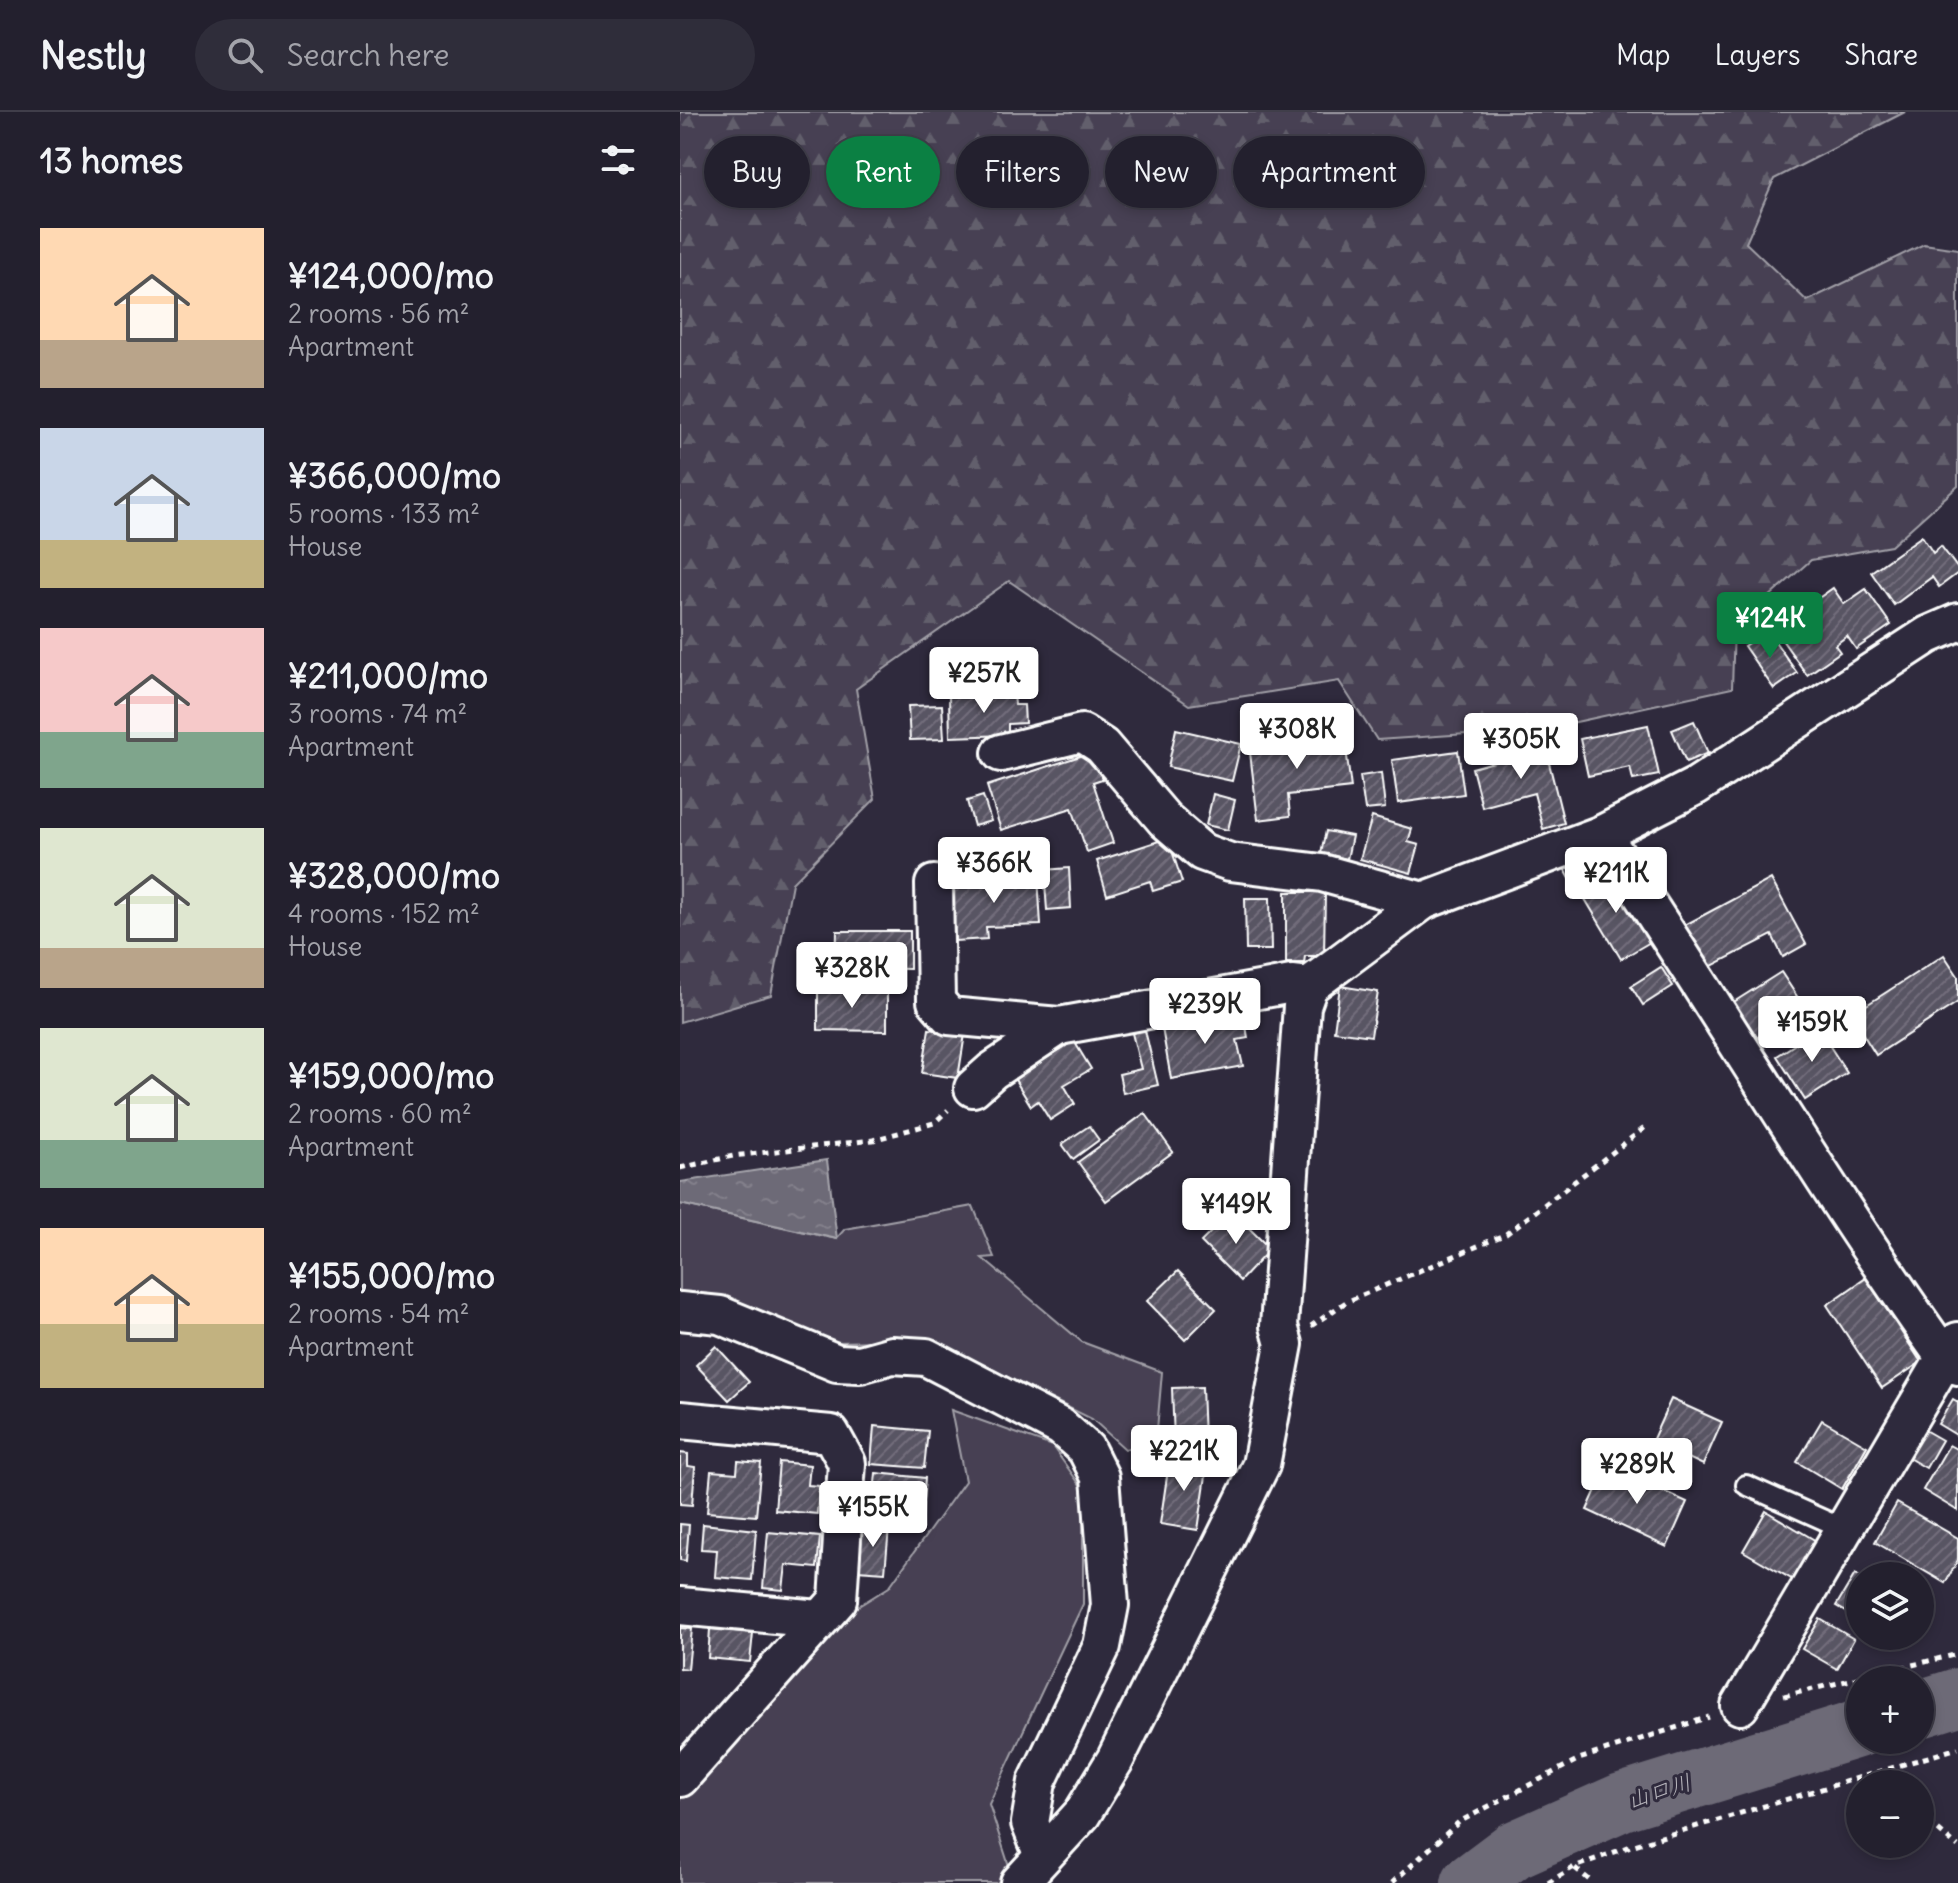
<!DOCTYPE html>
<html lang="en">
<head>
<meta charset="utf-8">
<style>
  :root { --surface:#23202e; --page:#2f2d3a; --text:#f1f3f6; --muted:#a3a3aa; --line:#403e4a; --accent:#0b8043 }
  body { margin:0; font-family:Delius,"Klee One",sans-serif; background:var(--page); color:var(--text); height:100vh; display:flex; flex-direction:column; font-size:30px; white-space:nowrap }
  * { box-sizing:border-box; margin:0 }
  p { font-size:26px; color:var(--muted) }
  .icon { flex:none; width:44px; height:44px; fill:none; stroke:currentColor; stroke-width:2; stroke-linecap:round; stroke-linejoin:round }
  .map { position:relative; flex:1; overflow:hidden }
  .sheet { display:flex; flex-direction:column; background:var(--surface); width:680px }
  .sheet>* { flex:none }
  .banner { position:absolute; left:24px; top:24px; width:760px; height:72px; display:flex; gap:16px }
  .tools { position:absolute; left:1166px; top:1450px; display:grid; gap:16px }
  .tools a { display:grid; place-items:center; width:88px; height:88px; border-radius:50%; background:var(--surface); box-shadow:0 4px 12px #0003,0 0 0 2px var(--line); font-size:40px }
  .price { position:absolute; translate:-50% -68px; padding:0 18px; border-radius:8px; background:#fff; color:#222; font-size:26px; line-height:52px; filter:drop-shadow(0 2px 4px #0008) }
  .price::after { content:''; position:absolute; left:50%; top:48px; width:24px; height:18px; margin-left:-12px; background:inherit; clip-path:polygon(0 0,100% 0,50% 100%) }
  .price.selected { background:var(--accent); color:#fff }
  ul { padding:0; list-style:none }
  li { display:flex; align-items:center; gap:24px; height:200px; padding:0 40px }
  li span { display:grid; place-items:center; flex:none; width:224px; height:160px; border-radius:0px; color:#555 }
  li>.icon { margin-inline-start:auto }
  span .icon { width:96px; height:96px; fill:#fffc; stroke-width:1 }
  li b { font-size:34px }
  h2 { display:flex; justify-content:space-between; align-items:center; height:96px; padding:0 40px; font-size:34px }
  .pill { padding:0 28px; border-radius:36px; background:var(--surface); box-shadow:0 4px 12px #0003,0 0 0 2px var(--line); font-size:28px; line-height:72px }
  .pill.selected { background:var(--accent); color:#fff }
  header { display:flex; align-items:center; gap:48px; box-sizing:border-box; height:112px; padding:0 40px; background:var(--surface); border-bottom:2px solid var(--line) }
  header strong { font-size:38px }
  nav { display:flex; gap:44px; margin-inline-start:auto; font-size:28px }
  .search { width:560px; height:72px; background:var(--page); display:flex; align-items:center; gap:20px; box-sizing:border-box; padding:0 28px; border-radius:44px; color:var(--muted); font-size:30px }
  main { display:flex; flex:1; min-height:0 }
  .map>svg:first-child { display:block }
  .grass { fill:#464152; stroke:#a2a0a8; stroke-width:2 }
  .forest { fill:url(#forest-firs); stroke:#a2a0a8; stroke-width:2 }
  .water { fill:url(#water-ripples); stroke:#a7a6ad; stroke-width:2 }
  .lines { fill:none; stroke-linecap:round; stroke-linejoin:round }
  .river { stroke:#6d6a77; stroke-width:58 }
  .building { fill:url(#building-hatch); stroke:#fff; stroke-width:2 }
  .service-casing { stroke:#fff; stroke-width:24 }
  .minor-casing { stroke:#fff; stroke-width:42 }
  .path { stroke:#fff; stroke-width:5; stroke-dasharray:6 6; stroke-linecap:butt }
  .service { stroke:#2f2a3d; stroke-width:18 }
  .minor { stroke:#2f2a3d; stroke-width:36 }
  .labels { text-anchor:middle; stroke-width:6; stroke-linejoin:round; paint-order:stroke }
  .water-label { font-size:22px; font-style:italic; fill:#b6b4bb; stroke:#2f2a3d }
</style>
</head>
<body>
<header>
<strong>Nestly</strong>
<div class="search"><svg class="icon" aria-label="search" viewBox="0 0 24 24"><circle cx="10" cy="10" r="6"/><path d="M15 15l6 6"/></svg>Search here</div>
<nav><a>Map</a><a>Layers</a><a>Share</a></nav>
</header>
<main>
<section class="sheet">
<h2>13 homes<svg class="icon" aria-label="filters" viewBox="0 0 24 24"><path d="M4 7h16M4 17h16"/><circle cx="9" cy="7" r="2"/><circle cx="15" cy="17" r="2"/></svg></h2>
<ul>
<li><span style="background:linear-gradient(#ffd9b3 70%,#b9a48a 0)"><svg class="icon" aria-label="home" viewBox="0 0 24 24"><path d="M3 11l9-7 9 7M6 9v11h12V9"/></svg></span><div><b>¥124,000/mo</b><p>2 rooms · 56 m²</p><p>Apartment</p></div></li>
<li><span style="background:linear-gradient(#c9d6e8 70%,#c2b280 0)"><svg class="icon" aria-label="home" viewBox="0 0 24 24"><path d="M3 11l9-7 9 7M6 9v11h12V9"/></svg></span><div><b>¥366,000/mo</b><p>5 rooms · 133 m²</p><p>House</p></div></li>
<li><span style="background:linear-gradient(#f6c9c9 65%,#7fa58c 0)"><svg class="icon" aria-label="home" viewBox="0 0 24 24"><path d="M3 11l9-7 9 7M6 9v11h12V9"/></svg></span><div><b>¥211,000/mo</b><p>3 rooms · 74 m²</p><p>Apartment</p></div></li>
<li><span style="background:linear-gradient(#dfe7d0 75%,#b9a48a 0)"><svg class="icon" aria-label="home" viewBox="0 0 24 24"><path d="M3 11l9-7 9 7M6 9v11h12V9"/></svg></span><div><b>¥328,000/mo</b><p>4 rooms · 152 m²</p><p>House</p></div></li>
<li><span style="background:linear-gradient(#dfe7d0 70%,#7fa58c 0)"><svg class="icon" aria-label="home" viewBox="0 0 24 24"><path d="M3 11l9-7 9 7M6 9v11h12V9"/></svg></span><div><b>¥159,000/mo</b><p>2 rooms · 60 m²</p><p>Apartment</p></div></li>
<li><span style="background:linear-gradient(#ffd9b3 60%,#c2b280 0)"><svg class="icon" aria-label="home" viewBox="0 0 24 24"><path d="M3 11l9-7 9 7M6 9v11h12V9"/></svg></span><div><b>¥155,000/mo</b><p>2 rooms · 54 m²</p><p>Apartment</p></div></li>
</ul>
</section>
<div class="map">
<svg width="1278" height="1771" viewBox="0 0 1278 1771">
  <defs>
    <pattern id="forest-firs" width="22" height="20" patternUnits="userSpaceOnUse" patternTransform="scale(2)"><rect width="22" height="20" fill="#464152"/><path d="M5 1l3.5 6h-7zM16 11l3.5 6h-7z" fill="#625e6c"/></pattern>
    <pattern id="water-ripples" width="26" height="14" patternUnits="userSpaceOnUse" patternTransform="scale(2)"><rect width="26" height="14" fill="#6d6a77"/><path d="M2 4q2-2 4 0t4 0M15 11q2-2 4 0t4 0" fill="none" stroke="#83808b"/></pattern>
    <pattern id="building-hatch" width="6" height="6" patternUnits="userSpaceOnUse" patternTransform="scale(2)"><rect width="6" height="6" fill="#595564"/><path d="M-1 1l2-2M0 6l6-6M5 7l2-2" fill="none" stroke="#726e7b"/></pattern>
  </defs>
  <rect width="100%" height="100%" fill="#2f2a3d"/>
  <filter id="ink" filterUnits="userSpaceOnUse"><feTurbulence type="fractalNoise" baseFrequency=".0125" numOctaves="2"/><feDisplacementMap in="SourceGraphic" scale="16" xChannelSelector="R" yChannelSelector="G"/><feConvolveMatrix kernelMatrix="1 2 1 2 8 2 1 2 1" color-interpolation-filters="sRGB"/></filter>
  <g filter="url(#ink)">
    <g class="grass">
      <path d="M0 1092 156 1127 165 1117 293 1094 314 1145 302 1146 402 1230 482 1260 476 1329 445 1337 412 1307 253 1228 155 1230 60 1194 0 1187Z"/>
      <path d="M271 1298 372 1334 403 1377V1492L309 1692 330 1757 317 1771H0V1679L169 1500 209 1475 285 1369Z"/>
    </g>
    <path class="forest" d="M0 0H1225L1094 67 1066 131 1127 189 1244 132 1278 137V374L1211 434 1131 448 1054 516 1052 576 864 617 697 628 659 569 509 593 329 469 176 577 195 687 112 771 91 883 0 910Z"/>
    <path class="water" d="M147 1048 157 1127 0 1092V1070Z"/>
    <g class="lines">
      <g class="river">
        <path d="M1240 1597 1278 1585"/>
        <path d="M790 1771 834 1738 942 1690 1180 1616"/>
      </g>
    </g>
    <g class="building">
      <path d="M1242 424 1253 441 1261 434 1278 457V461L1259 475 1252 465 1214 493 1191 460Z"/>
      <path d="M1153 476 1164 492 1186 477 1211 513 1176 537 1167 524 1155 533 1160 540 1127 563 1100 525 1121 511 1116 502Z"/>
      <path d="M1087 518 1117 561 1094 577 1064 534Z"/>
      <path d="M334 581 335 593H344L345 611 328 612V623L270 625 269 584Z"/>
      <path d="M262 593 264 627 230 628 228 594Z"/>
      <path d="M1014 609 1028 641 1006 650 992 618Z"/>
      <path d="M968 613 979 663 953 668 950 655 908 664 900 627Z"/>
      <path d="M496 617 561 632 552 669 488 655Z"/>
      <path d="M664 621 671 676 608 683 610 704 578 708 569 632Z"/>
      <path d="M863 627 884 711 863 717 854 681 802 695 792 656 825 647 822 637Z"/>
      <path d="M778 639 784 682 718 691 712 648Z"/>
      <path d="M413 640 422 667 413 670 433 731 407 740 392 696 321 718 307 674Z"/>
      <path d="M701 661 705 696 685 698 680 664Z"/>
      <path d="M533 682 555 688 548 718 526 713Z"/>
      <path d="M303 684 311 709 294 714 287 689Z"/>
      <path d="M692 705 732 717 728 730 739 733 731 761 680 747Z"/>
      <path d="M646 719 672 724 667 747 641 741Z"/>
      <path d="M488 726 502 770 473 779 470 769 427 783 417 749Z"/>
      <path d="M904 742 916 762 894 774 883 754Z"/>
      <path d="M389 756 391 796 367 798 364 758Z"/>
      <path d="M931 758 972 829 941 847 899 777Z"/>
      <path d="M358 764 361 813 306 815 307 827 275 829 271 769Z"/>
      <path d="M1091 767 1126 832 1103 845 1092 823 1028 856 1005 813Z"/>
      <path d="M606 780H645L644 844H625L624 851H606Z"/>
      <path d="M565 786H590L591 838H566Z"/>
      <path d="M157 819H230V857L156 856Z"/>
      <path d="M1264 843 1278 864V890L1196 943 1171 903Z"/>
      <path d="M981 855 993 874 963 893 951 874Z"/>
      <path d="M1101 860 1124 895 1072 929 1049 893Z"/>
      <path d="M660 874 698 880 691 924 654 919Z"/>
      <path d="M138 876 207 877V919L138 918Z"/>
      <path d="M564 901 568 926 557 928 563 954 491 967 482 916Z"/>
      <path d="M464 914 478 973 443 981 439 962 461 957 451 917Z"/>
      <path d="M249 917 285 922 278 966 242 961Z"/>
      <path d="M1139 917 1167 961 1125 988 1097 944Z"/>
      <path d="M394 929 411 957 384 973 395 992 370 1008 358 989 351 994 334 966Z"/>
      <path d="M465 1001 493 1040 426 1089 398 1050Z"/>
      <path d="M409 1014 419 1028 393 1047 382 1032Z"/>
      <path d="M552 1099 590 1137 560 1169 521 1130Z"/>
      <path d="M498 1159 536 1197 505 1228 467 1189Z"/>
      <path d="M1186 1166 1241 1250 1202 1276 1147 1193Z"/>
      <path d="M36 1234 69 1270 49 1288 16 1253Z"/>
      <path d="M522 1275 524 1327 494 1328 492 1276Z"/>
      <path d="M991 1287 1042 1310 1023 1353 972 1329Z"/>
      <path d="M1273 1287 1278 1290V1324L1258 1312Z"/>
      <path d="M1142 1308 1187 1334 1162 1377 1117 1350Z"/>
      <path d="M194 1314 248 1319 244 1356 191 1352Z"/>
      <path d="M1241 1316 1262 1328 1246 1356 1225 1344Z"/>
      <path d="M1269 1333 1278 1338V1399L1243 1378Z"/>
      <path d="M0 1341 8 1342V1354L15 1355 12 1393 0 1392Z"/>
      <path d="M490 1344 528 1350 518 1418 480 1412Z"/>
      <path d="M58 1349 81 1351 76 1404 27 1400 31 1359 57 1361Z"/>
      <path d="M99 1350 130 1353 128 1373 139 1374 137 1402 95 1398Z"/>
      <path d="M927 1353 1007 1390 987 1435 907 1398Z"/>
      <path d="M196 1361 245 1366 242 1406 192 1402Z"/>
      <path d="M1217 1391 1278 1426V1448L1265 1471 1195 1430Z"/>
      <path d="M1086 1399 1138 1430 1115 1469 1063 1439Z"/>
      <path d="M0 1412 9 1413 6 1449 0 1448Z"/>
      <path d="M23 1412 76 1418 72 1468 35 1465 37 1438 21 1437Z"/>
      <path d="M181 1413 209 1416 205 1460 177 1458Z"/>
      <path d="M88 1420 140 1425 137 1456 106 1453 103 1478 83 1476Z"/>
      <path d="M1175 1462 1180 1465V1508L1156 1494Z"/>
      <path d="M1140 1507 1174 1527 1157 1557 1122 1537Z"/>
      <path d="M0 1516 12 1517 8 1557 0 1556Z"/>
      <path d="M30 1517 73 1521 70 1550 28 1546Z"/>
    </g>
    <g class="lines">
      <defs>
        <path id="service" d="M1066 1373 1164 1417"/>
        <g id="minor">
          <path d="M321 641 402 621 422 634 485 708 522 740 550 750 642 761 743 789"/>
          <path d="M922 722C1038 896 1144 1076 1265 1246L1278 1254"/>
          <path d="M254 772 256 889 269 904 379 914 612 872 629 874"/>
          <path d="M293 976 312 959 379 914"/>
          <path d="M0 1199 40 1203 157 1251 180 1252 212 1243 246 1245 381 1315 406 1337 420 1365 430 1493 422 1534 357 1670 350 1711 363 1744"/>
          <path d="M0 1308 151 1322 167 1351 158 1488 0 1666"/>
          <path d="M0 1494 139 1507"/>
          <path d="M1060 1594 1265 1246 1278 1229"/>
          <path d="M339 1771 402 1702 435 1648 581 1353 604 1232 599 1214 622 894 629 874 743 789 922 722 1016 674 1248 523 1278 510"/>
        </g>
      </defs>
      <use href="#service" class="service-casing"/>
      <use href="#minor" class="minor-casing"/>
      <g class="path">
        <path d="M0 1056 53 1044 193 1028 254 1011 268 998"/>
        <path d="M631 1214 666 1190 826 1122 967 1014"/>
        <path d="M1104 1584 1278 1542"/>
        <path d="M1193 1662 1204 1672"/>
        <path d="M1240 1703 1278 1735"/>
        <path d="M895 1756 913 1771"/>
        <path d="M712 1771 779 1710 899 1647 1029 1605"/>
        <path d="M868 1771 894 1755 951 1734 1278 1636"/>
      </g>
      <use href="#service" class="service"/>
      <use href="#minor" class="minor"/>
    </g>
  </g>
  <g class="labels">
    <g class="water-label">
      <text transform="translate(979 1679) rotate(-18)" y="8">山口川</text>
    </g>
  </g>
</svg>
<div class="tools">
<a><svg class="icon" aria-label="layers" viewBox="0 0 24 24"><path d="M12 4l9 5-9 5-9-5zM3 14l9 5 9-5"/></svg></a>
<a>+</a>
<a>−</a>
</div>
<b class="price selected" style="left:1090px;top:548px">¥124K</b>
<b class="price" style="left:304px;top:603px">¥257K</b>
<b class="price" style="left:617px;top:659px">¥308K</b>
<b class="price" style="left:841px;top:669px">¥305K</b>
<b class="price" style="left:314px;top:793px">¥366K</b>
<b class="price" style="left:936px;top:803px">¥211K</b>
<b class="price" style="left:172px;top:898px">¥328K</b>
<b class="price" style="left:525px;top:934px">¥239K</b>
<b class="price" style="left:1132px;top:952px">¥159K</b>
<b class="price" style="left:556px;top:1134px">¥149K</b>
<b class="price" style="left:504px;top:1381px">¥221K</b>
<b class="price" style="left:957px;top:1394px">¥289K</b>
<b class="price" style="left:193px;top:1437px">¥155K</b>
<div class="banner">
<a class="pill">Buy</a>
<a class="pill selected">Rent</a>
<a class="pill">Filters</a>
<a class="pill">New</a>
<a class="pill">Apartment</a>
</div>
</div>
</main>
</body>
</html>
